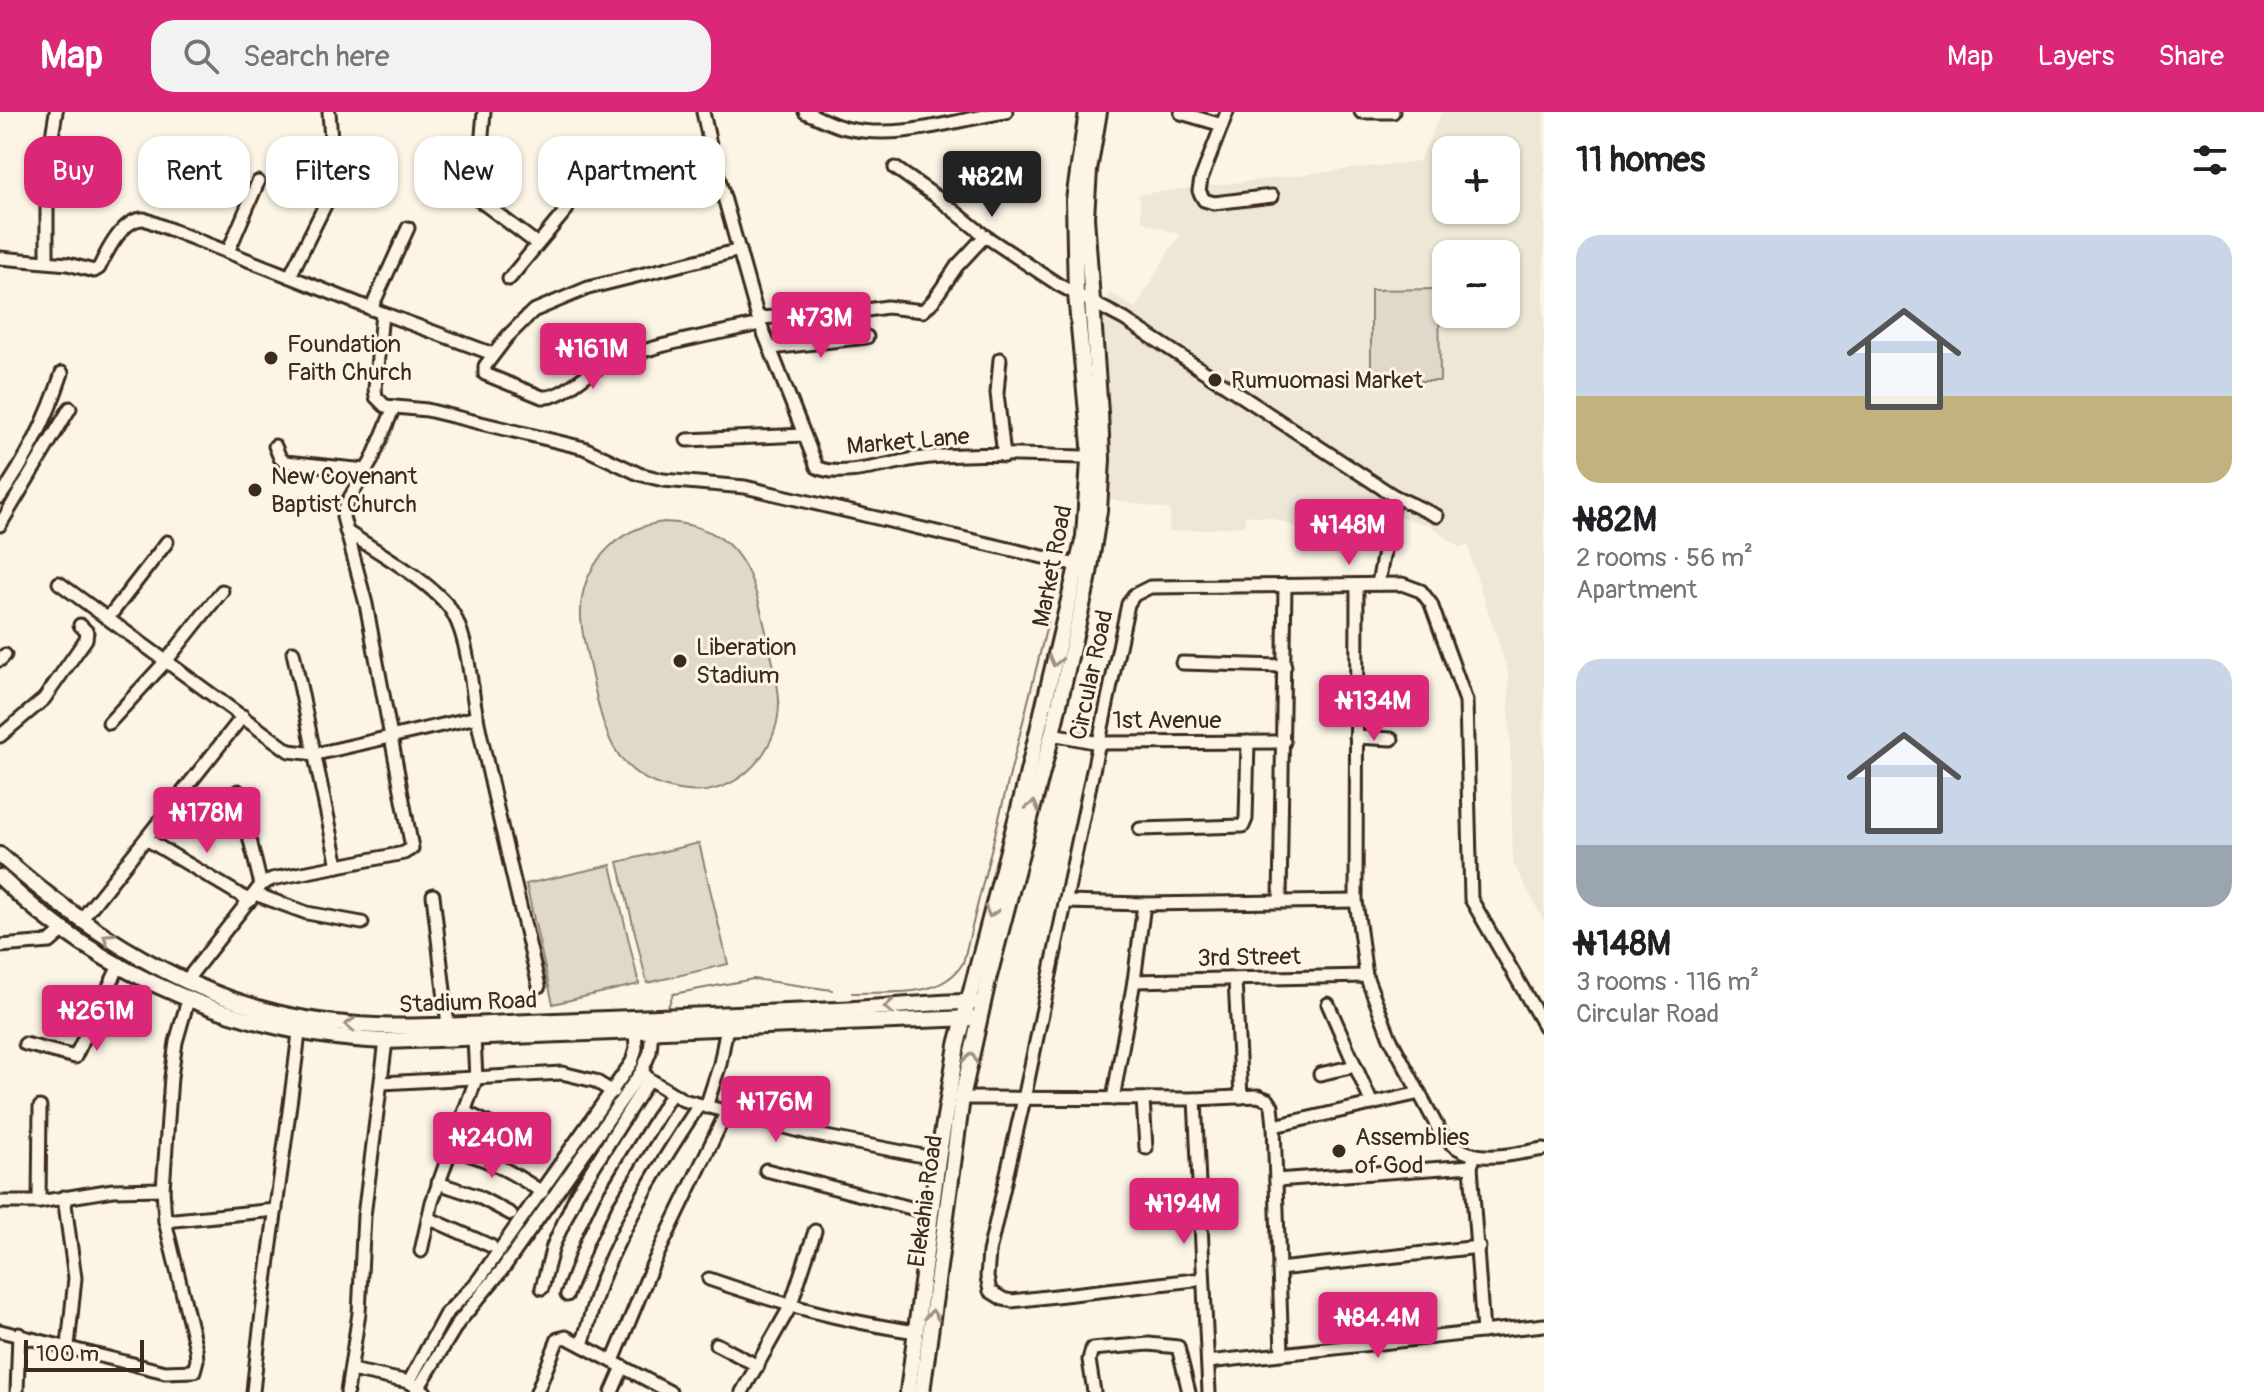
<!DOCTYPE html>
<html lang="en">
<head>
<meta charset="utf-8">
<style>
  :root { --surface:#fff; --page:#f2f2f2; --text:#202124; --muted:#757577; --accent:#db2777 }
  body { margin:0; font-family:Pangolin,sans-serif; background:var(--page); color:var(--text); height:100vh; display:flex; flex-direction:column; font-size:30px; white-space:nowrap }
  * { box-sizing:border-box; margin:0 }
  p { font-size:26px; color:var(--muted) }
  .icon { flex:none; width:44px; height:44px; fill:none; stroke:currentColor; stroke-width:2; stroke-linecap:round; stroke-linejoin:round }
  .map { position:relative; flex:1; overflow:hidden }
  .drawer { display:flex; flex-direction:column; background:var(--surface); width:720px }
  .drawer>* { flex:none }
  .top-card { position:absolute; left:24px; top:24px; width:760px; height:72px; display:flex; gap:16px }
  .fabs { position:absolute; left:1432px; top:24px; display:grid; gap:16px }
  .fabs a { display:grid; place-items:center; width:88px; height:88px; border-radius:16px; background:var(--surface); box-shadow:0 2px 6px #0004; font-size:40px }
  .scale { position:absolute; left:24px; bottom:20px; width:120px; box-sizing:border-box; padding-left:8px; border:4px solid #3b2a1e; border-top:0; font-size:22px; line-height:28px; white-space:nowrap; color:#3b2a1e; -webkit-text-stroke:6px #fcf5e5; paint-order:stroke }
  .price { position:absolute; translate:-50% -68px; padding:0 18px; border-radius:8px; background:var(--accent); color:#fff; font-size:26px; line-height:52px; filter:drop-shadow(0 2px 4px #0008) }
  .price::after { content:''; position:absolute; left:50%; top:48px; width:24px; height:18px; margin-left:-12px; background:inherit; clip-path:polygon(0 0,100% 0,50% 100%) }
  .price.on { background:#222; color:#fff }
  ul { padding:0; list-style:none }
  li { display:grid; align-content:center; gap:16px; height:424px; padding:0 32px }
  li span { display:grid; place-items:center; height:248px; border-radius:24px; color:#555 }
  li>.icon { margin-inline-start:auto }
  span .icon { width:144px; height:144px; fill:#fffc; stroke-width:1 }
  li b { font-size:34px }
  h2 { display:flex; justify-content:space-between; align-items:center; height:96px; padding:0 32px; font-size:34px }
  .chip { padding:0 28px; border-radius:24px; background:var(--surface); box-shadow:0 2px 6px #0004; font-size:28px; line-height:72px }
  .chip.on { background:var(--accent); color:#fff }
  header { display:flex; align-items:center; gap:48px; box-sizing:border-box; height:112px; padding:0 40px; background:var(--accent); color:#fff }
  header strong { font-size:38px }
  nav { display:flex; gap:44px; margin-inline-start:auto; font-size:28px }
  .search { width:560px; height:72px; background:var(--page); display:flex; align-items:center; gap:20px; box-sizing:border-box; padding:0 28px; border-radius:24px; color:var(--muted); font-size:30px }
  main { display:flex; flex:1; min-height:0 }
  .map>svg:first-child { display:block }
  .built { fill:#eee6d6; fill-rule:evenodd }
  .green { fill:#e0d8c8; stroke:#8e8173; stroke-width:2 }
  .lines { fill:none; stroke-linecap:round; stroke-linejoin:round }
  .stream { stroke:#85796b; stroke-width:2 }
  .minor-casing { stroke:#3b2a1e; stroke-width:17 }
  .major-casing { stroke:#3b2a1e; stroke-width:20 }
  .minor { stroke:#fcf5e5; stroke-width:11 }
  .major { stroke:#fcf5e5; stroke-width:14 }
  .oneway { stroke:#9c9082 }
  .poi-dot { fill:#3b2a1e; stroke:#fcf5e5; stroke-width:3 }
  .labels { text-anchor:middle; stroke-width:6; stroke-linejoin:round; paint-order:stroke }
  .poi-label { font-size:24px; fill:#3b2a1e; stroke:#fcf5e5; text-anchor:start }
  .street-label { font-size:24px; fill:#3b2a1e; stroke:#fcf5e5 }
</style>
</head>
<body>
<header>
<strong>Map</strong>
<div class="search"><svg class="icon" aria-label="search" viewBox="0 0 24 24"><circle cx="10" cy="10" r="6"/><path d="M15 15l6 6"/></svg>Search here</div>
<nav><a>Map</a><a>Layers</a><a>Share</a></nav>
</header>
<main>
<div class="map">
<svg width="1544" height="1280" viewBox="0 0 1544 1280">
  <rect width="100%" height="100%" fill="#fcf5e5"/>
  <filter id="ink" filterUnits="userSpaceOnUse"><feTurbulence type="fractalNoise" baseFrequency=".0125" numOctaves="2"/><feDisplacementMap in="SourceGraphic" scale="16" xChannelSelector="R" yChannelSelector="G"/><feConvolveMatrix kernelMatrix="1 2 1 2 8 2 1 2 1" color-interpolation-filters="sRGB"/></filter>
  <g filter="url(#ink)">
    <path class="built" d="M1442 0H1544V809L1513 751 1508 560 1471 448 1469 433 1459 435 1430 413 1393 403 1391 413 1362 412V426L1326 425 1271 406 1245 403V414L1169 420 1170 398 1106 386 1094 180 1106 187 1110 181 1136 196 1171 135 1181 123 1142 109 1139 82 1419 49ZM1446 38H1506V98H1446ZM1446 142H1506V202H1446Z"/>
    <g class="green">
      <path d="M1439 177 1440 269H1371V178Z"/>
      <path d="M664 410C742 413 754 464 768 529 772 548 778 568 779 588 780 632 749 672 706 679 693 680 681 679 670 676 612 663 603 615 592 565 588 545 582 526 581 505 579 456 615 416 664 410Z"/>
      <path d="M699 731 728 852 647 871 618 750Z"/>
      <path d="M611 753 639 872 553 892 526 772Z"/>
    </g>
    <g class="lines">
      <g class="stream">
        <path d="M852 881C889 879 941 888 963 851L1048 509"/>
        <path d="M668 895 673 882 753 867 832 878"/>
        <path d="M636 958 642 932"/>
        <path d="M480 1176 605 1003"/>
        <path d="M426 1250 447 1217 468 1190"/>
      </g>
      <defs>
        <g id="minor">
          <path d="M484 0 477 79 479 88 536 131"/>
          <path d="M703 0 713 46 758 206 817 355C838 367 891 351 915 347 971 339 1034 344 1090 345"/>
          <path d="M805 0C818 5 832 13 845 16 901 29 952 8 1006 0"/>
          <path d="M1227 0 1201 67 1199 79 1204 88 1214 91 1272 84"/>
          <path d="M1361 0H1393"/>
          <path d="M1181 1 1222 13"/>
          <path d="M895 56 938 86 985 124 1059 173 1124 207 1394 384 1437 404"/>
          <path d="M740 138 588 176 533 199 507 225 485 254V262L542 285C563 287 583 262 602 254 652 232 707 224 760 212"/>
          <path d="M228 140 258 70"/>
          <path d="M0 146 68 152 94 159 99 156C107 139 123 106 144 107L382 201 493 242"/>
          <path d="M47 149V55L56 0"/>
          <path d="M290 164 332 79 334 69 329 0"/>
          <path d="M509 167 567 97"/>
          <path d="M371 197 408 116"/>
          <path d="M382 201 375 277 376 285 385 294 427 298 584 336 639 362 663 368 745 375 1077 453 1083 460"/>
          <path d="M758 206 847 201 887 195 923 199 933 189 957 154 985 124"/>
          <path d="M771 236 867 225"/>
          <path d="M1000 247 997 281 1004 344"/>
          <path d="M687 328 804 323"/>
          <path d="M275 334 280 346 285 350 366 358"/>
          <path d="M0 385C28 346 47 307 62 261"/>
          <path d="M0 413 70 296"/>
          <path d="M346 419C376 439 427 467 449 495 469 522 470 573 477 606 496 696 518 785 539 874"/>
          <path d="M59 471 289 639 316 642 477 605"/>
          <path d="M1378 472 1394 384"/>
          <path d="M1357 473 1356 789 1366 864 1390 926 1440 1020C1468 1056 1505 1043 1544 1037"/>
          <path d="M108 506 167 430"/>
          <path d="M293 540 338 754"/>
          <path d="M0 548 5 543"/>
          <path d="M1182 551 1285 554"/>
          <path d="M109 611 167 548 222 479"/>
          <path d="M1052 622 1099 631 1284 630"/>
          <path d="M0 624 44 587 86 527 87 520 80 513"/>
          <path d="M1356 625 1392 627"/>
          <path d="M238 679 261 773"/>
          <path d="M1140 717 1243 714 1246 707 1248 630"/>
          <path d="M146 727 250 789"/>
          <path d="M255 782 307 801 362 811"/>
          <path d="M433 783 448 913"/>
          <path d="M1280 789 1285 473"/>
          <path d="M1066 790 1144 792 1356 789"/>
          <path d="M81 808 243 604"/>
          <path d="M0 834 50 830 65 817"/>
          <path d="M1235 868 1241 985"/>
          <path d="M1134 869 1366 864"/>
          <path d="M185 870 261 773 272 767 404 741 412 736 366 492 343 405 345 394 372 348 394 295"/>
          <path d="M1328 892 1372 992"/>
          <path d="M25 932 75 945 120 852"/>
          <path d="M642 959 649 967 683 988 811 1022 938 1047"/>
          <path d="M1320 962 1355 954"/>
          <path d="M382 971 562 961 595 969 613 980"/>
          <path d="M962 986 1195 987 1258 984 1268 988 1272 994 1274 1014 1282 1241"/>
          <path d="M1113 987 1134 869 1144 792"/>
          <path d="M1143 987 1146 1036"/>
          <path d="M1195 987 1209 1280"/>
          <path d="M706 995 720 952 727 915"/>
          <path d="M465 1000 531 1032"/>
          <path d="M1274 1014 1420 981"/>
          <path d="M450 1037C487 1046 510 1059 542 1080"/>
          <path d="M1473 1049 1471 1054 1483 1220"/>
          <path d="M766 1058 930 1101"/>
          <path d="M1276 1068 1471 1054"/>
          <path d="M438 1071 477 1084 511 1102"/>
          <path d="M64 1085 75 1166 68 1234"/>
          <path d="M0 1090H39L113 1078 163 1077"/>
          <path d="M39 1090 40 995"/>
          <path d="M428 1106 491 1134"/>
          <path d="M165 1109 276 1098"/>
          <path d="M421 1139 432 1090 476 967 474 925"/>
          <path d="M1279 1157 1479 1135"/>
          <path d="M709 1167C781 1192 840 1209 916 1220"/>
          <path d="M1203 1167 1012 1189 1003 1187 990 1179 987 1165 989 1140 1024 987 1128 492 1134 483 1150 475 1402 472 1421 479 1431 492 1466 589 1471 787 1544 914"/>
          <path d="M542 1176 553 1134 577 1081 649 967"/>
          <path d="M567 1183 587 1129 606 1089 671 982"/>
          <path d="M0 1219 165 1260 194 1259 197 1248 196 1237 165 1109 163 1077 171 965 176 930 188 888"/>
          <path d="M716 1232 758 1254"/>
          <path d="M582 1233C589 1211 594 1188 602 1167 627 1105 662 1049 699 993"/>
          <path d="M613 1249 652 1154 726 1001"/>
          <path d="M1208 1250 1544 1213"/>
          <path d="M351 1258 409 1270 425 1280"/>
          <path d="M409 1270 445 1203 477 1170 632 950 636 936 635 918"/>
          <path d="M419 1275 458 1211 502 1158 642 959 650 940 652 918"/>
          <path d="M17 1280 19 1222"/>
          <path d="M253 1280C265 1160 285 1041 299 921"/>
          <path d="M347 1280 359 1201 364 1104 386 929"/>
          <path d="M537 1280 558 1227 566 1225 670 1280"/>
          <path d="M612 1280 623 1255"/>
          <path d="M742 1280 790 1195 815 1119"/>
          <path d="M1094 1280 1089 1248 1092 1237 1149 1232 1178 1235 1189 1280"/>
        </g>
        <g id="major">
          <path d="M0 743C77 811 164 870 265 898 351 922 441 914 530 910 633 906 736 902 839 898 884 896 928 890 973 890"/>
          <path d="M0 765C102 865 245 924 386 929L972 906"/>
          <path d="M908 1280 938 1047 957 933 1023 681 1084 425 1090 333 1076 182 1074 88 1087 0"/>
          <path d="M922 1280 962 986 988 868 1052 622 1088 468 1099 399 1102 347 1100 301 1086 105 1089 58 1099 0"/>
        </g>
      </defs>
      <use href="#minor" class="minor-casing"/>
      <use href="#major" class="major-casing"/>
      <use href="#minor" class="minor"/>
      <use href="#major" class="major"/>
    </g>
    <defs><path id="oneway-chevron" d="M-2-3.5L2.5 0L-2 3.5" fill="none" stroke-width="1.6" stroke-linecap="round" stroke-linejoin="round" transform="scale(2)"/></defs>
    <g class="oneway">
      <use href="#oneway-chevron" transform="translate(1055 549) rotate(104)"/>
      <use href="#oneway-chevron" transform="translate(1033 694) rotate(-76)"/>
      <use href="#oneway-chevron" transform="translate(991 800) rotate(106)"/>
      <use href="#oneway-chevron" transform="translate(108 826) rotate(-147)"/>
      <use href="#oneway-chevron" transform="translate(889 895) rotate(177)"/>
      <use href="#oneway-chevron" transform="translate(350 913) rotate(-176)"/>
      <use href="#oneway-chevron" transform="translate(971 946) rotate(-78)"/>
      <use href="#oneway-chevron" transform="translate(932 1203) rotate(-83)"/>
    </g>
  </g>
  <g class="poi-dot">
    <circle cx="271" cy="246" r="8"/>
    <circle cx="1215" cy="268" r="8"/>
    <circle cx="255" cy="378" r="8"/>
    <circle cx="680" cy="549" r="8"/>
    <circle cx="1339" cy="1039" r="8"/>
  </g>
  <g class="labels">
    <g class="poi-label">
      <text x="287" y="240">Foundation<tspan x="287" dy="28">Faith Church</tspan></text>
      <text x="1231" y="276">Rumuomasi Market</text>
      <text x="271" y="372">New Covenant<tspan x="271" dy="28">Baptist Church</tspan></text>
      <text x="696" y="543">Liberation<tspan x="696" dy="28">Stadium</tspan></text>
      <text x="1355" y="1033">Assemblies<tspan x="1355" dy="28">of God</tspan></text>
    </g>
    <g class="street-label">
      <text transform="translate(908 329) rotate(-5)" y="8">Market Lane</text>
      <text transform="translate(1052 454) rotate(-79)" y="8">Market Road</text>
      <text transform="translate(1091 563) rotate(-78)" y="8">Circular Road</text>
      <text x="1167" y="616">1st Avenue</text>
      <text transform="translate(1249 845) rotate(-1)" y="8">3rd Street</text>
      <text transform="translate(468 890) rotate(-2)" y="8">Stadium Road</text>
      <text transform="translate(925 1089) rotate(-82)" y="8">Elekahia Road</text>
    </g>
  </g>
</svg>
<div class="fabs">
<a>+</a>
<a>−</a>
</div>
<div class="scale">100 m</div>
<b class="price on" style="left:992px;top:107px">₦82M</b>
<b class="price" style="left:821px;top:248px">₦73M</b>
<b class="price" style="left:593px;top:279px">₦161M</b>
<b class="price" style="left:1349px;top:455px">₦148M</b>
<b class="price" style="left:1374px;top:631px">₦134M</b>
<b class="price" style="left:207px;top:743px">₦178M</b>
<b class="price" style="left:97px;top:941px">₦261M</b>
<b class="price" style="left:776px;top:1032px">₦176M</b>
<b class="price" style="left:492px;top:1068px">₦240M</b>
<b class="price" style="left:1184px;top:1134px">₦194M</b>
<b class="price" style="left:1378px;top:1248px">₦84.4M</b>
<div class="top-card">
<a class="chip on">Buy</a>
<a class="chip">Rent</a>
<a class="chip">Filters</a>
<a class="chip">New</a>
<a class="chip">Apartment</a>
</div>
</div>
<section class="drawer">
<h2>11 homes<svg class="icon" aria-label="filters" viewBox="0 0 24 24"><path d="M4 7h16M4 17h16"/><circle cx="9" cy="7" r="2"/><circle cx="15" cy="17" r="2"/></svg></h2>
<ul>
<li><span style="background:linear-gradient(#c9d6e8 65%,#c2b280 0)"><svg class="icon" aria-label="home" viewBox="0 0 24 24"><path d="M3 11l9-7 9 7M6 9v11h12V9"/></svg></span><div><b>₦82M</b><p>2 rooms · 56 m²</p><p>Apartment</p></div></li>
<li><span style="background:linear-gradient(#c9d6e8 75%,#9aa5b1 0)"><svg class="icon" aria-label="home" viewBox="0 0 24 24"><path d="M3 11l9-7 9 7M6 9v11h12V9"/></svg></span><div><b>₦148M</b><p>3 rooms · 116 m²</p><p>Circular Road</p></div></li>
</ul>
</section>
</main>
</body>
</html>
